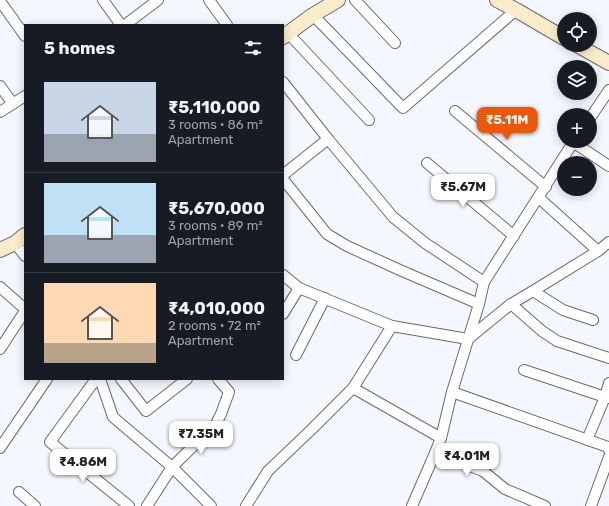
<!DOCTYPE html>
<html lang="en">
<head>
<meta charset="utf-8">
<style>
  :root { --surface:#171b24; --page:#20242c; --text:#f1f3f6; --muted:#9ea1a6; --line:#363941; --accent:#ea580c }
  body { margin:0; font-family:Rubik,sans-serif; background:var(--page); color:var(--text); height:100vh; display:flex; flex-direction:column; font-size:15px; white-space:nowrap }
  * { box-sizing:border-box; margin:0 }
  p { font-size:13px; color:var(--muted) }
  .icon { flex:none; width:22px; height:22px; fill:none; stroke:currentColor; stroke-width:2; stroke-linecap:round; stroke-linejoin:round }
  .map { position:relative; flex:1; overflow:hidden }
  .panel { position:absolute; left:24px; top:24px; width:260px; height:356px; display:flex; flex-direction:column; background:var(--surface); border-radius:0px; box-shadow:0 2px 10px #0003 }
  .panel>* { flex:none }
  .tools { position:absolute; left:557px; top:12px; display:grid; gap:8px }
  .tools a { display:grid; place-items:center; width:40px; height:40px; border-radius:50%; background:var(--surface); box-shadow:0 2px 10px #0003; font-size:20px }
  .price { position:absolute; translate:-50% -34px; padding:0 9px; border-radius:8px; background:#fff; color:#222; font-size:13px; line-height:26px; filter:drop-shadow(0 1px 2px #0008) }
  .price::after { content:''; position:absolute; left:50%; top:24px; width:12px; height:9px; margin-left:-6px; background:inherit; clip-path:polygon(0 0,100% 0,50% 100%) }
  .price.current { background:var(--accent); color:#fff }
  ul { padding:0; list-style:none }
  li { display:flex; align-items:center; gap:12px; height:100px; padding:0 20px }
  li+li { border-top:1px solid var(--line) }
  li span { display:grid; place-items:center; flex:none; width:112px; height:80px; border-radius:0px; color:#555 }
  li>.icon { margin-inline-start:auto }
  span .icon { width:48px; height:48px; fill:#fffc; stroke-width:1 }
  li b { font-size:17px }
  h2 { display:flex; justify-content:space-between; align-items:center; height:48px; padding:0 20px; font-size:17px }
  .map>svg:first-child { display:block }
  .lines { fill:none; stroke-linecap:round; stroke-linejoin:round }
  .street-casing { stroke:#686b75; stroke-width:12 }
  .secondary-casing { stroke:#686b75; stroke-width:16 }
  .street { stroke:#fff; stroke-width:10 }
  .secondary { stroke:#faecca; stroke-width:14 }
</style>
</head>
<body>
<div class="map">
<svg width="609" height="506" viewBox="0 0 609 506">
  <rect width="100%" height="100%" fill="#f5f7fe"/>
  <g class="lines">
    <defs>
      <g id="street">
        <path d="M103 0 121 25"/>
        <path d="M209 0 227 25"/>
        <path d="M355 0 395 43"/>
        <path d="M0 1 25 36"/>
        <path d="M313 15 403 108 516 10"/>
        <path d="M125 25 158 0"/>
        <path d="M288 33 369 120"/>
        <path d="M283 82 328 139 393 217 425 243 484 282"/>
        <path d="M0 86 13 104"/>
        <path d="M455 111 546 187"/>
        <path d="M0 112 25 96"/>
        <path d="M590 118 609 90"/>
        <path d="M573 142 609 166"/>
        <path d="M427 163 514 236"/>
        <path d="M283 175 328 139"/>
        <path d="M283 179 327 234 347 246 402 271 479 304"/>
        <path d="M539 198 598 251"/>
        <path d="M15 243 25 256"/>
        <path d="M283 275 299 288 392 326 468 339 511 304 533 291 598 251 609 242"/>
        <path d="M0 287 25 309"/>
        <path d="M533 291 563 310 593 320"/>
        <path d="M511 304 542 331 557 341 609 358"/>
        <path d="M283 314 299 288"/>
        <path d="M0 349 25 311"/>
        <path d="M296 355 325 298"/>
        <path d="M524 370 605 397 609 383"/>
        <path d="M96 379 50 442 129 506"/>
        <path d="M100 379 113 417 172 467 211 506"/>
        <path d="M121 379 146 411 187 379"/>
        <path d="M353 388 441 438"/>
        <path d="M452 392 608 447 609 450"/>
        <path d="M587 440 605 397 609 398"/>
        <path d="M0 448 47 379"/>
        <path d="M435 453 483 471 505 489 545 506"/>
        <path d="M19 492 35 506"/>
        <path d="M147 506 172 467 216 424 221 414 229 392 218 379"/>
        <path d="M246 506 268 471 312 429 353 388 392 326"/>
        <path d="M412 506 435 453 441 438 452 392 479 304 484 282 574 141"/>
        <path d="M591 506 609 457"/>
      </g>
      <g id="secondary">
        <path d="M497 0 516 10 564 38"/>
        <path d="M283 37 313 15 338 0"/>
        <path d="M577 45 609 63"/>
        <path d="M0 250 15 243 25 235"/>
      </g>
    </defs>
    <use href="#street" class="street-casing"/>
    <use href="#secondary" class="secondary-casing"/>
    <use href="#street" class="street"/>
    <use href="#secondary" class="secondary"/>
  </g>
</svg>
<div class="tools">
<a><svg class="icon" aria-label="locate" viewBox="0 0 24 24"><circle cx="12" cy="12" r="6"/><path d="M12 2v4M12 18v4M2 12h4M18 12h4"/></svg></a>
<a><svg class="icon" aria-label="layers" viewBox="0 0 24 24"><path d="M12 4l9 5-9 5-9-5zM3 14l9 5 9-5"/></svg></a>
<a>+</a>
<a>−</a>
</div>
<b class="price current" style="left:507px;top:141px">₹5.11M</b>
<b class="price" style="left:463px;top:208px">₹5.67M</b>
<b class="price" style="left:201px;top:455px">₹7.35M</b>
<b class="price" style="left:467px;top:477px">₹4.01M</b>
<b class="price" style="left:83px;top:483px">₹4.86M</b>
<section class="panel">
<h2>5 homes<svg class="icon" aria-label="filters" viewBox="0 0 24 24"><path d="M4 7h16M4 17h16"/><circle cx="9" cy="7" r="2"/><circle cx="15" cy="17" r="2"/></svg></h2>
<ul>
<li><span style="background:linear-gradient(#c9d6e8 65%,#9aa5b1 0)"><svg class="icon" aria-label="home" viewBox="0 0 24 24"><path d="M3 11l9-7 9 7M6 9v11h12V9"/></svg></span><div><b>₹5,110,000</b><p>3 rooms · 86 m²</p><p>Apartment</p></div></li>
<li><span style="background:linear-gradient(#bfe0f5 65%,#9aa5b1 0)"><svg class="icon" aria-label="home" viewBox="0 0 24 24"><path d="M3 11l9-7 9 7M6 9v11h12V9"/></svg></span><div><b>₹5,670,000</b><p>3 rooms · 89 m²</p><p>Apartment</p></div></li>
<li><span style="background:linear-gradient(#ffd9b3 75%,#b9a48a 0)"><svg class="icon" aria-label="home" viewBox="0 0 24 24"><path d="M3 11l9-7 9 7M6 9v11h12V9"/></svg></span><div><b>₹4,010,000</b><p>2 rooms · 72 m²</p><p>Apartment</p></div></li>
</ul>
</section>
</div>
</body>
</html>
